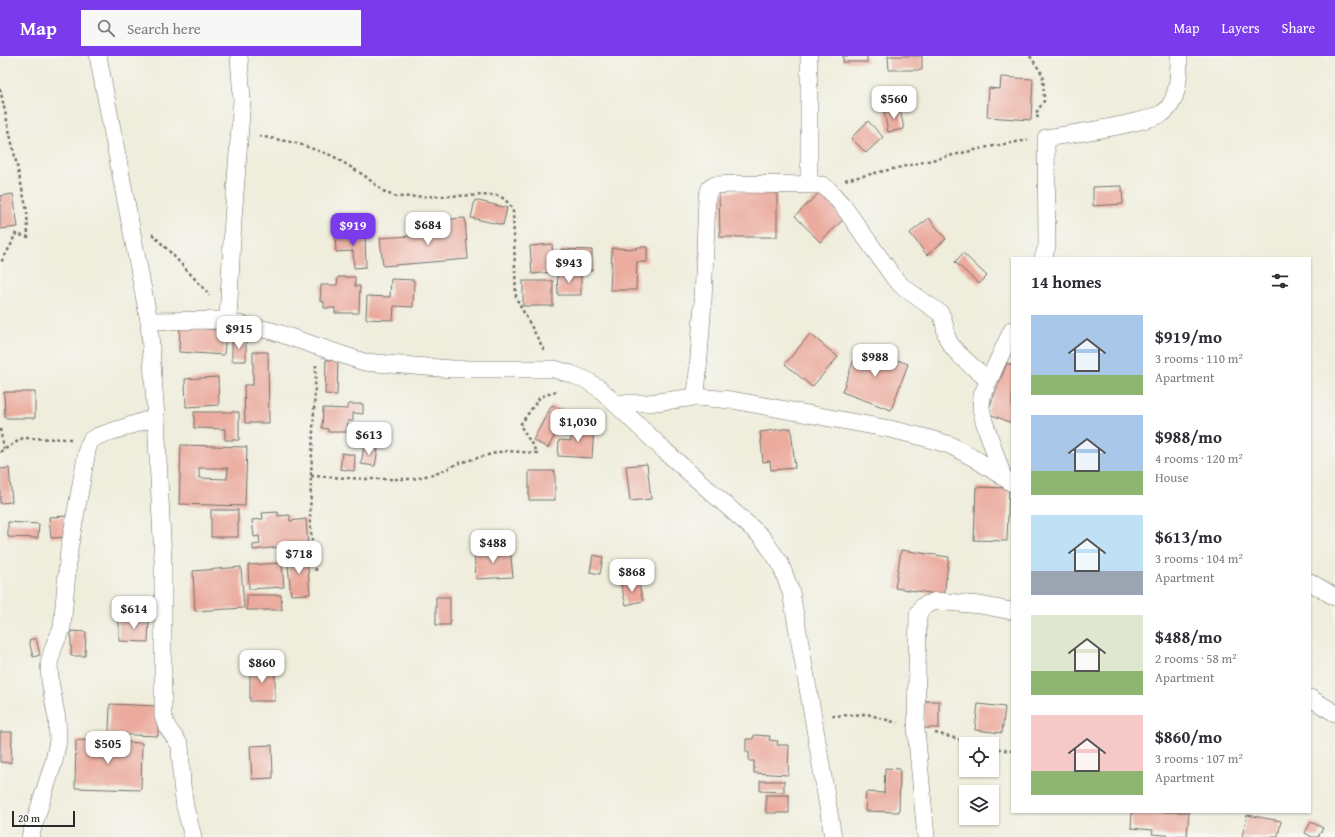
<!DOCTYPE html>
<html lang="en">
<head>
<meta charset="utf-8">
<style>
  :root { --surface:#fff; --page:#f7f7f7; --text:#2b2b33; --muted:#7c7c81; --accent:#7c3aed }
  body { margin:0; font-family:"Gentium Book Plus",serif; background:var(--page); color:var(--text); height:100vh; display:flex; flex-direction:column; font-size:15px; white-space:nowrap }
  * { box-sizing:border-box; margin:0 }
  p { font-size:13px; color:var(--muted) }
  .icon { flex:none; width:22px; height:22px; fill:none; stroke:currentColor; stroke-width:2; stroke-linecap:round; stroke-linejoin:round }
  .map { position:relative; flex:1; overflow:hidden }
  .panel { position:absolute; left:1011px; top:201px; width:300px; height:556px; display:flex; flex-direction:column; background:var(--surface); border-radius:0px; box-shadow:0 1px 3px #0004 }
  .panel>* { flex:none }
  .controls { position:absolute; left:959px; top:681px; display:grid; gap:8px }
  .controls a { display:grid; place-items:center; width:40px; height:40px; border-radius:0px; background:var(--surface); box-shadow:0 1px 3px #0004; font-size:20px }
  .scale { position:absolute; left:12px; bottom:10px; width:63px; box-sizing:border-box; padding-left:4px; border:2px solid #2b2b2b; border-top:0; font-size:11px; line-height:14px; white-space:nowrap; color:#2b2b2b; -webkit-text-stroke:3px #f6f6f2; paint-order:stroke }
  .price { position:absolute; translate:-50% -34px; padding:0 9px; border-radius:8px; background:#fff; color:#222; font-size:13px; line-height:26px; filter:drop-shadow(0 1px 2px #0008) }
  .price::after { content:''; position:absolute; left:50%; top:24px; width:12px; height:9px; margin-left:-6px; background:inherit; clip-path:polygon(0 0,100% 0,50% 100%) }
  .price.on { background:var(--accent); color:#fff }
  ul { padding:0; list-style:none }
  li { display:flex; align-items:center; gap:12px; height:100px; padding:0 20px }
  li span { display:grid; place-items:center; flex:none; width:112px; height:80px; border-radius:0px; color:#555 }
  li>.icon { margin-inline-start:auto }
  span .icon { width:48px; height:48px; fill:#fffc; stroke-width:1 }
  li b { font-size:17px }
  h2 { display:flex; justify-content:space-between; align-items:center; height:48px; padding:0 20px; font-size:17px }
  header { display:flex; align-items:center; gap:24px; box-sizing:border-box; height:56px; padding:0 20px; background:var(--accent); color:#fff }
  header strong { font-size:19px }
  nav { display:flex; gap:22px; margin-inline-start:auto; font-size:14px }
  .search { width:280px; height:36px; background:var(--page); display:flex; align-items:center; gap:10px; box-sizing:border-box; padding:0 14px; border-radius:0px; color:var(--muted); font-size:15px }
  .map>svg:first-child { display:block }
  .building { fill:#ebaa9d; fill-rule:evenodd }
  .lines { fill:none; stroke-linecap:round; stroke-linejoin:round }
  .minor-casing { stroke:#706f69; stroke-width:18 }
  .path { stroke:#706f69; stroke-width:2.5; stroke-dasharray:3 3; stroke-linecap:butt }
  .minor { stroke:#fff; stroke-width:17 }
</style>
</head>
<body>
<header>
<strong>Map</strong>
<div class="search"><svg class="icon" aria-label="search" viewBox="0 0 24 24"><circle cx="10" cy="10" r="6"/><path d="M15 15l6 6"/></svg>Search here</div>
<nav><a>Map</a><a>Layers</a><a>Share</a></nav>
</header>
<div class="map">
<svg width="1335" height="781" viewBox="0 0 1335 781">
  <rect width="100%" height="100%" fill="#f6f6f2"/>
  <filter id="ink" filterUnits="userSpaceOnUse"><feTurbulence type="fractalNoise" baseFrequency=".025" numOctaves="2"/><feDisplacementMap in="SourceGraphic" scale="8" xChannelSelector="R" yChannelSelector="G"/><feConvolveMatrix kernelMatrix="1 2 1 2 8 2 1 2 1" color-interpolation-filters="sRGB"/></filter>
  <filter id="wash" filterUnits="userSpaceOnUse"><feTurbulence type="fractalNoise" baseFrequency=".012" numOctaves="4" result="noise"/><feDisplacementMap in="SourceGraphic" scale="16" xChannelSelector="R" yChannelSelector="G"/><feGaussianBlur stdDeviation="0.9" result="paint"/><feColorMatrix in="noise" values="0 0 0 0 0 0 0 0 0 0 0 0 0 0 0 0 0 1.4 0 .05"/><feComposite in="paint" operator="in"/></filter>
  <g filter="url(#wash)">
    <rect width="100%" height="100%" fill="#efeddb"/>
    <g id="blocks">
      <g class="building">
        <rect x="843" y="0" width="24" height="6"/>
        <path d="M888 0H922V14H889Z"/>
        <path d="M1001 21 1033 23 1031 64 987 61 989 32 1000 33Z"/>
        <path d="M900 53 904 73 888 76 884 56Z"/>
        <path d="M868 65 883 81 866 97 851 82Z"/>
        <path d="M1122 130 1123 148 1093 150V131Z"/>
        <path d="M777 135V181H720L719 136Z"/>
        <path d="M820 136 845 162 820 186 795 160Z"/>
        <path d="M13 138 18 171 0 173V140Z"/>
        <path d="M475 144 507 152 503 169 471 162Z"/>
        <path d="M465 162 468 203 383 210 380 182 439 178 438 164Z"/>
        <path d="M929 162 946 183 927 199 910 177Z"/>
        <path d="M365 177 366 211 354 212 353 195 336 196 335 178Z"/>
        <path d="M552 188 554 216 532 218 530 190Z"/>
        <path d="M637 191H647V206H637L636 234H610L612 192 637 193Z"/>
        <path d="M561 193 592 194V215H561Z"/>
        <path d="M963 197 987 220 979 228 955 206Z"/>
        <path d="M557 217H581V239H558Z"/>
        <path d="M338 221H355V230H360L359 257H335V252H324V246L320 245 321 229H337Z"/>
        <path d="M391 223 414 224 413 251 394 250 393 264 366 263 367 240 390 241Z"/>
        <rect x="523" y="225" width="30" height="25"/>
        <path d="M180 271 226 274 224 299 179 296Z"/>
        <path d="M810 278 838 301 812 331 785 308Z"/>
        <path d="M232 282 246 283V305H232Z"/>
        <path d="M859 290 908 308 891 354 842 336Z"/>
        <path d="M253 296H268L269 367H245L244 329H253Z"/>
        <path d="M326 304H338L337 339 325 338Z"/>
        <path d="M1007 307 1012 309V367L987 357Z"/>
        <path d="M218 321 219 349 186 351 185 323Z"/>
        <path d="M4 336H35V362H5Z"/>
        <path d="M348 348H363V358L353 357V365H348L347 376H328V373L322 372 323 352 347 353Z"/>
        <path d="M552 349 567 356 548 392 533 384Z"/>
        <path d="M194 356H239V384H225V373L194 372Z"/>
        <path d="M571 370 594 371 592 402 558 400 559 384 571 385Z"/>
        <path d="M791 372 795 412 771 414 770 405 763 406 760 376Z"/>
        <path d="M181 389 247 391 245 450 179 448ZM199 412H228L227 423 199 422Z"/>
        <path d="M364 390 378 393 375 410 361 408Z"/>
        <path d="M342 397 355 399 354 415 340 413Z"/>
        <path d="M647 408 651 443 630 445 626 410Z"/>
        <path d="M9 412 12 446 0 447V413Z"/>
        <rect x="529" y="415" width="26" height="29"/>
        <path d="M976 431 1009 432 1007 485 974 484Z"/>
        <rect x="211" y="454" width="27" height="27"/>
        <path d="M278 456V460L290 459V465L306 463 308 488 253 494V489L260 488 259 480 254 481 252 464 263 463 262 457Z"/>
        <path d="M69 460 70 481 51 482 49 461Z"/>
        <path d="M8 466 39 468 38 482 8 481Z"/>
        <path d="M510 492 513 521 476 523 474 494Z"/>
        <path d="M901 494 949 501 944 539 895 532Z"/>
        <path d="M307 499 310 538 291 539 287 501Z"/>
        <path d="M593 499 603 501 600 518 590 516Z"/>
        <path d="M282 507 284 531 249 533 248 509Z"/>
        <path d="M241 511 244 552 195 555 193 515Z"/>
        <path d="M638 525 643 545 626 549 621 529Z"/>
        <path d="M247 539H281L282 554H247Z"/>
        <rect x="436" y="541" width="14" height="28"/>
        <path d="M119 563H149L148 586 119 585Z"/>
        <path d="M71 575 86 576 85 600H71Z"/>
        <path d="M36 582 40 599 33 601 29 584Z"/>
        <rect x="250" y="612" width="25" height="33"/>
        <rect x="924" y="645" width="15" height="27"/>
        <path d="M110 648 158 650V680L109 678Z"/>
        <path d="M978 648 1005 651 1002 677 975 674Z"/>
        <path d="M0 676H12L11 707 0 706Z"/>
        <path d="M754 679 770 680 769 684 778 685 777 689H789L788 719 754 717V705H749V696H746V683H753Z"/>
        <path d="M76 684 142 687 141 734 75 732Z"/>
        <path d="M272 689 273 722 252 723 250 690Z"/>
        <path d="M885 712 900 713 899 756 865 755 866 736 884 737Z"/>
        <path d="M760 725H784V736L760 735Z"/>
        <rect x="766" y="739" width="23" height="18"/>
        <path d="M1132 756H1189L1187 781 1152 778 1153 774 1131 772Z"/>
        <path d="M1247 759 1281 765 1278 781H1242Z"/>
        <path d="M1311 766 1323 772 1318 781H1312L1305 777Z"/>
      </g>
    </g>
  </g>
  <g filter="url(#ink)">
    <use href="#blocks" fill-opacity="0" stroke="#706f69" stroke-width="1"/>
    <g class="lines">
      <defs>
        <g id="minor">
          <path d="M98 0 149 265 156 361 163 504V660L167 671 180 689 182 729 185 751 193 781"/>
          <path d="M809 0V128"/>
          <path d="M1043 202 1047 190 1046 82C1077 77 1109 73 1139 65 1147 63 1156 61 1163 57 1179 45 1179 18 1179 0"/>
          <path d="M149 265 219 264 272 275 364 306 452 313H554L571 318 586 324 600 333 665 395 762 481 780 507 791 536 813 661 833 781"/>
          <path d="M228 265 233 163 242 44 239 0"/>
          <path d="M696 341 703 246 707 141 710 132 715 129 735 128 822 129 829 134 843 150 895 223 903 231 940 257C946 265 944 275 948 284 955 298 976 313 988 324"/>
          <path d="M616 347H648L696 341 732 344 890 373 923 381 950 389 974 402 1012 427"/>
          <path d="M1003 421 984 365 981 352 982 339 1012 274"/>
          <path d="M1310 526 1335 541"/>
          <path d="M1310 642 1335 657"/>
          <path d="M30 781 54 705 58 684 57 663 50 625 49 607 54 590 62 572 69 494 88 390 91 384 98 380 156 361"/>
          <path d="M926 781 916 673 918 559 923 550 936 545 980 549 1012 555"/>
        </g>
      </defs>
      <use href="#minor" class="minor-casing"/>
      <g class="path">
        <path d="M1030 0 1043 19 1044 45 1036 57 1039 65"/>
        <path d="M0 33 27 155 28 181 15 178 11 189 0 208"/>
        <path d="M259 80 296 87 333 100 365 120 383 135 396 141 496 139 505 143 513 154 516 242 544 294"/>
        <path d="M845 124 988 91 1028 84"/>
        <path d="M152 178 169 195 208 237 209 240"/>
        <path d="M0 373 4 393"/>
        <path d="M0 396 23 382 71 383"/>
        <path d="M311 420 366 423H413L438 417 459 407 499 396 506 395 537 397 520 369 540 341 557 335"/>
        <path d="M316 515 310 468 311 420 316 309"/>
        <path d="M832 660 867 658 897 667"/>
        <path d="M935 677 977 688"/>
        <path d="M992 692 1012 695"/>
      </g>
      <use href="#minor" class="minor"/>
    </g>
  </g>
</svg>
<div class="controls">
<a><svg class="icon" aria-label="locate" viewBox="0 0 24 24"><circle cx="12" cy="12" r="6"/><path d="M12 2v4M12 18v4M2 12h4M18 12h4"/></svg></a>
<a><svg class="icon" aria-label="layers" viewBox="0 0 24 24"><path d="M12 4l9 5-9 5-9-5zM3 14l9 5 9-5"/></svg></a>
</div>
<div class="scale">20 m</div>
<b class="price" style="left:894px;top:64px">$560</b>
<b class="price" style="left:428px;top:190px">$684</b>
<b class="price on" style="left:353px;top:191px">$919</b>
<b class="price" style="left:569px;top:228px">$943</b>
<b class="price" style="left:239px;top:294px">$915</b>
<b class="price" style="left:875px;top:322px">$988</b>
<b class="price" style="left:578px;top:387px">$1,030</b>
<b class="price" style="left:369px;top:400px">$613</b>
<b class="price" style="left:493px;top:508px">$488</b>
<b class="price" style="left:299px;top:519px">$718</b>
<b class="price" style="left:632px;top:537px">$868</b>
<b class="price" style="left:134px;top:574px">$614</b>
<b class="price" style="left:262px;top:628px">$860</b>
<b class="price" style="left:108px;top:709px">$505</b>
<section class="panel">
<h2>14 homes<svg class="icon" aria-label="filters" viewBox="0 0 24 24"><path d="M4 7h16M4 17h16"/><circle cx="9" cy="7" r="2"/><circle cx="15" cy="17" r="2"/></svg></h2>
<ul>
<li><span style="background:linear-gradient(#a9c7e8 75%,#8fb573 0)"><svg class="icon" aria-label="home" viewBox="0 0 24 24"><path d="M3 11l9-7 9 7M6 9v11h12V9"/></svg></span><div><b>$919/mo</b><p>3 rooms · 110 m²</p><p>Apartment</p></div></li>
<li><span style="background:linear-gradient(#a9c7e8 70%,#8fb573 0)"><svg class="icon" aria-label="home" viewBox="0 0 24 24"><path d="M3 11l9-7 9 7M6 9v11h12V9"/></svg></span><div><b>$988/mo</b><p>4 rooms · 120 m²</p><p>House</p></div></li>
<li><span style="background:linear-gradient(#bfe0f5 70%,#9aa5b1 0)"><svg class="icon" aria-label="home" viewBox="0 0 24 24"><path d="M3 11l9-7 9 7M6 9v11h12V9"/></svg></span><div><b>$613/mo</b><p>3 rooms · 104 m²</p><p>Apartment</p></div></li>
<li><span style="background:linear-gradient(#dfe7d0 70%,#8fb573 0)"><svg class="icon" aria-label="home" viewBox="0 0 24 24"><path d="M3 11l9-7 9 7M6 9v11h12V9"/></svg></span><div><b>$488/mo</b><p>2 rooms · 58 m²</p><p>Apartment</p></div></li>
<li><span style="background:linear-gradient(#f6c9c9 70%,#8fb573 0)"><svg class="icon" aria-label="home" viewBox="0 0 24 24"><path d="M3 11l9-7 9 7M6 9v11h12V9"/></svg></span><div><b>$860/mo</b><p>3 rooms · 107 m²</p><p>Apartment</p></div></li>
</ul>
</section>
</div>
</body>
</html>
